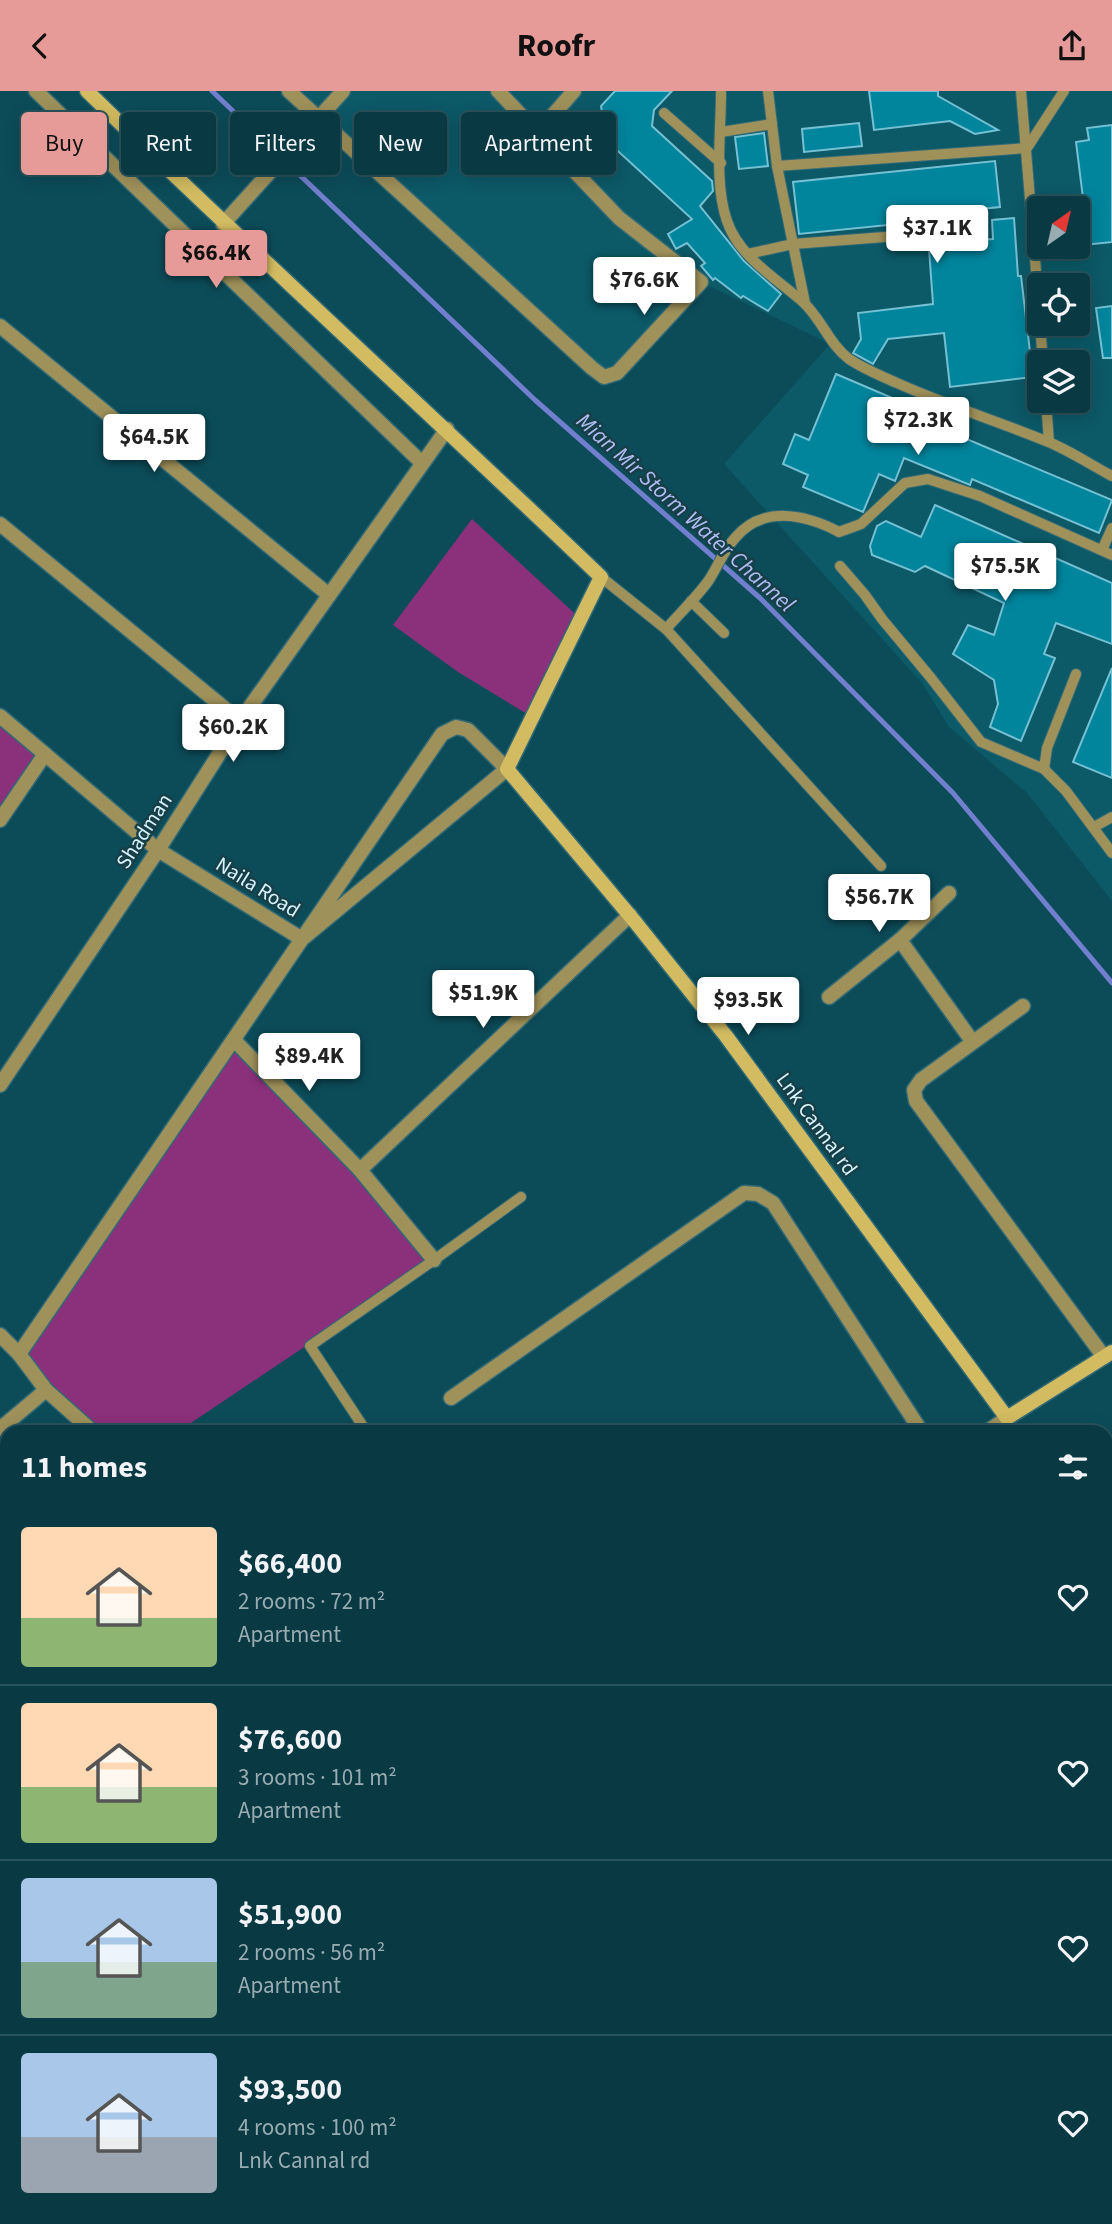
<!DOCTYPE html>
<html lang="en">
<head>
<meta charset="utf-8">
<style>
  :root { --surface:#093943; --page:#17444e; --text:#f1f3f6; --muted:#99acb2; --line:#29535c; --accent:#e69b98 }
  body { margin:0; font-family:"Source Sans 3",sans-serif; background:var(--page); color:var(--text); height:100vh; display:flex; flex-direction:column; font-size:26px; white-space:nowrap }
  * { box-sizing:border-box; margin:0 }
  p { font-size:23px; color:var(--muted) }
  .icon { flex:none; width:38px; height:38px; fill:none; stroke:currentColor; stroke-width:2; stroke-linecap:round; stroke-linejoin:round }
  .map { position:relative; flex:1; overflow:hidden }
  .sheet { position:absolute; left:0px; top:1334px; width:1113px; height:800px; display:flex; flex-direction:column; background:var(--surface); border-radius:21px 21px 0 0; box-shadow:0 4px 18px #0003,0 0 0 2px var(--line) }
  .sheet>* { flex:none }
  .top-card { position:absolute; left:21px; top:21px; width:700px; height:63px; display:flex; gap:14px }
  .needle { width:46px; rotate:34deg }
  .controls { position:absolute; left:1027px; top:105px; display:grid; gap:14px }
  .controls a { display:grid; place-items:center; width:63px; height:63px; border-radius:7px; background:var(--surface); box-shadow:0 4px 18px #0003,0 0 0 2px var(--line); font-size:35px }
  .price { position:absolute; translate:-50% -60px; padding:0 16px; border-radius:7px; background:#fff; color:#222; font-size:23px; line-height:46px; filter:drop-shadow(0 2px 4px #0008) }
  .price::after { content:''; position:absolute; left:50%; top:42px; width:21px; height:16px; margin-left:-10px; background:inherit; clip-path:polygon(0 0,100% 0,50% 100%) }
  .price.on { background:var(--accent); color:#111 }
  ul { padding:0; list-style:none }
  li { display:flex; align-items:center; gap:21px; height:175px; padding:0 21px }
  li+li { border-top:2px solid var(--line) }
  li span { display:grid; place-items:center; flex:none; width:196px; height:140px; border-radius:7px; color:#555 }
  li>.icon { margin-inline-start:auto }
  span .icon { width:84px; height:84px; fill:#fffc; stroke-width:1 }
  li b { font-size:30px }
  h2 { display:flex; justify-content:space-between; align-items:center; height:84px; padding:0 21px; font-size:30px }
  .chip { padding:0 24px; border-radius:7px; background:var(--surface); box-shadow:0 4px 18px #0003,0 0 0 2px var(--line); font-size:24px; line-height:63px }
  .chip.on { background:var(--accent); color:#111 }
  header { display:flex; justify-content:space-between; align-items:center; height:91px; padding:0 21px; background:var(--accent); color:#111; font-size:32px; font-weight:700 }
  .map>svg:first-child { display:block }
  .built { fill:#0c5968; fill-rule:evenodd }
  .green { fill:#8b307b }
  .lines { fill:none; stroke-linecap:round; stroke-linejoin:round }
  .stream { stroke:#727fce; stroke-width:5 }
  .building { fill:#00859d; stroke:#76c0d3; stroke-width:2 }
  .lane-casing { stroke:#316a76; stroke-width:12 }
  .street-casing { stroke:#316a76; stroke-width:17 }
  .secondary-casing { stroke:#316a76; stroke-width:17 }
  .lane { stroke:#9f915a; stroke-width:10 }
  .street { stroke:#9f915a; stroke-width:14 }
  .secondary { stroke:#d2bb60; stroke-width:14 }
  .labels { text-anchor:middle; stroke-width:5; stroke-linejoin:round; paint-order:stroke }
  .street-label { font-size:21px; fill:#d8f4fc; stroke:#173f48 }
  .water-label { font-size:23px; font-style:italic; fill:#b1bdf4; stroke:#173f48 }
</style>
</head>
<body>
<header><svg class="icon" aria-label="back" viewBox="0 0 24 24"><path d="M15 5l-7 7 7 7"/></svg>Roofr<svg class="icon" aria-label="share" viewBox="0 0 24 24"><path d="M12 15V3M7 8l5-5 5 5M5 13v7h14v-7"/></svg></header>
<div class="map">
<svg width="1112" height="2133" viewBox="0 0 1112 2133">
  <rect width="100%" height="100%" fill="#0c4c59"/>
  <path class="built" d="M288 0H1112V810L1027 702 949 636 922 592 724 373 830 253 701 191 604 286ZM1040 117H1078V156H1040ZM1040 194H1078V233H1040ZM1040 271H1078V310H1040Z"/>
  <g class="green">
    <path d="M472 428 584 531 532 626 458 581 393 534Z"/>
    <path d="M0 625 45 663 0 729Z"/>
    <path d="M234 949 434 1169 179 1340H87L19 1263Z"/>
  </g>
  <g class="lines">
    <path class="stream" d="M212 0 535 309 760 507 953 702 1112 892"/>
  </g>
  <g class="building">
    <path d="M615 0H672L654 19 652 35 712 90 713 100 700 115 744 170 781 203 768 220 743 205 741 207 715 187 713 189 701 175 705 172 687 152 676 158 668 143 692 128 607 50 601 15Z"/>
    <path d="M869 0H938V5L998 39 975 43 950 30 874 39Z"/>
    <path d="M859 32 862 55 804 61 802 38Z"/>
    <path d="M1112 34V151L1084 154 1079 116 1084 115 1076 51 1089 49 1087 37Z"/>
    <path d="M764 42 768 75 739 78 735 46Z"/>
    <path d="M995 70 1000 116 940 122 943 151 993 148 992 129 1014 127 1018 185H1021L1033 286 950 296 944 242 888 248 873 273 853 262 861 248 858 222 933 213 927 130 799 143 793 91Z"/>
    <path d="M1112 215V267H1103L1096 217Z"/>
    <path d="M836 283 911 315 907 323 1112 409 1099 442 972 388 970 394 904 367 895 390 879 383 863 421 803 396 808 384 783 373 795 343 809 349Z"/>
    <path d="M935 414 1112 492V553L1056 532 1044 563 1055 567 1021 650 990 636 998 613 994 589 953 563 968 534 994 544 1004 512 925 475 915 481 872 464 870 455 877 435 886 430 921 446Z"/>
    <path d="M1112 577V687L1073 671Z"/>
  </g>
  <g class="lines">
    <defs>
      <g id="lane">
        <path d="M768 0 777 75 805 212"/>
        <path d="M1021 0 1040 228"/>
        <path d="M721 2C721 41 714 93 727 130 739 166 776 187 803 211 821 227 829 253 849 268 864 278 881 285 897 292 946 314 997 330 1046 350 1069 359 1091 374 1112 385"/>
        <path d="M664 22 721 72"/>
        <path d="M721 41 772 33"/>
        <path d="M777 75 1027 57 1064 0"/>
        <path d="M748 163 793 153 911 144"/>
        <path d="M1040 233 1043 271"/>
        <path d="M1046 310 1049 351"/>
        <path d="M1102 459 1112 437"/>
        <path d="M840 475 865 504 882 528 931 587 981 651 1044 678 1066 700 1112 762"/>
        <path d="M601 486 666 538 881 775"/>
        <path d="M691 510 724 542"/>
        <path d="M666 538C680 522 697 506 709 489 718 475 724 459 735 447 762 414 805 423 839 441L861 433 905 392 928 388 980 405 1112 464"/>
        <path d="M1044 678 1047 657 1076 583"/>
        <path d="M1094 736 1112 726"/>
        <path d="M366 1340 310 1255 434 1169 521 1106"/>
        <path d="M706 2126 708 2133"/>
      </g>
      <g id="street">
        <path d="M36 0 422 372"/>
        <path d="M289 0 592 277 604 286 617 282 701 191 619 127 498 0"/>
        <path d="M538 41 574 0"/>
        <path d="M223 133 343 0"/>
        <path d="M0 235 329 504"/>
        <path d="M0 433 240 630"/>
        <path d="M0 625 158 759 302 848 442 643 456 636 468 639 507 678 302 848 19 1263"/>
        <path d="M0 729 45 663"/>
        <path d="M900 849 972 950"/>
        <path d="M829 906 900 849 949 802"/>
        <path d="M1023 915 921 989 914 999 916 1010 1104 1266"/>
        <path d="M234 949 360 1079 434 1169"/>
        <path d="M0 994 158 759 240 630 447 338"/>
        <path d="M360 1079 630 824"/>
        <path d="M0 1244 19 1263 46 1299 92 1340"/>
        <path d="M451 1307 744 1102 758 1103 773 1112 921 1340"/>
        <path d="M0 1338 46 1299"/>
        <path d="M988 1340 1007 1327"/>
        <path d="M1106 1481 1112 1477"/>
        <path d="M1106 1831 1112 1828"/>
        <path d="M0 1953 7 1949"/>
        <path d="M1106 2101 1112 2099"/>
        <path d="M1010 2133 1031 2126"/>
      </g>
      <path id="secondary" d="M87 0C256 165 431 323 601 486L507 678 636 832 726 945 1007 1327 1112 1261"/>
    </defs>
    <use href="#lane" class="lane-casing"/>
    <use href="#street" class="street-casing"/>
    <use href="#secondary" class="secondary-casing"/>
    <use href="#lane" class="lane"/>
    <use href="#street" class="street"/>
    <use href="#secondary" class="secondary"/>
  </g>
  <g class="labels">
    <g class="street-label">
      <text transform="translate(144 740) rotate(-57)" y="7">Shadman</text>
      <text transform="translate(258 796) rotate(32)" y="7">Naila Road</text>
      <text transform="translate(817 1033) rotate(54)" y="7">Lnk Cannal rd</text>
    </g>
    <g class="water-label">
      <text transform="translate(686 421) rotate(42)" y="8">Mian Mir Storm Water Channel</text>
    </g>
  </g>
</svg>
<div class="controls">
<a><svg class="needle" viewBox="-14 -14 28 28"><path d="M0-13l5 13h-10z" fill="#e53935"/><path d="M0 13l5-13h-10z" fill="#99acb2"/></svg></a>
<a><svg class="icon" aria-label="locate" viewBox="0 0 24 24"><circle cx="12" cy="12" r="6"/><path d="M12 2v4M12 18v4M2 12h4M18 12h4"/></svg></a>
<a><svg class="icon" aria-label="layers" viewBox="0 0 24 24"><path d="M12 4l9 5-9 5-9-5zM3 14l9 5 9-5"/></svg></a>
</div>
<b class="price" style="left:937px;top:174px">$37.1K</b>
<b class="price on" style="left:216px;top:199px">$66.4K</b>
<b class="price" style="left:644px;top:226px">$76.6K</b>
<b class="price" style="left:918px;top:366px">$72.3K</b>
<b class="price" style="left:154px;top:383px">$64.5K</b>
<b class="price" style="left:1005px;top:512px">$75.5K</b>
<b class="price" style="left:233px;top:673px">$60.2K</b>
<b class="price" style="left:879px;top:843px">$56.7K</b>
<b class="price" style="left:483px;top:939px">$51.9K</b>
<b class="price" style="left:748px;top:946px">$93.5K</b>
<b class="price" style="left:309px;top:1002px">$89.4K</b>
<div class="top-card">
<a class="chip on">Buy</a>
<a class="chip">Rent</a>
<a class="chip">Filters</a>
<a class="chip">New</a>
<a class="chip">Apartment</a>
</div>
<section class="sheet">
<h2>11 homes<svg class="icon" aria-label="filters" viewBox="0 0 24 24"><path d="M4 7h16M4 17h16"/><circle cx="9" cy="7" r="2"/><circle cx="15" cy="17" r="2"/></svg></h2>
<ul>
<li><span style="background:linear-gradient(#ffd9b3 65%,#8fb573 0)"><svg class="icon" aria-label="home" viewBox="0 0 24 24"><path d="M3 11l9-7 9 7M6 9v11h12V9"/></svg></span><div><b>$66,400</b><p>2 rooms · 72 m²</p><p>Apartment</p></div><svg class="icon" aria-label="heart" viewBox="0 0 24 24"><path d="M12 20l-8-8c-3-5 5-10 8-4 3-6 11-1 8 4z"/></svg></li>
<li><span style="background:linear-gradient(#ffd9b3 60%,#8fb573 0)"><svg class="icon" aria-label="home" viewBox="0 0 24 24"><path d="M3 11l9-7 9 7M6 9v11h12V9"/></svg></span><div><b>$76,600</b><p>3 rooms · 101 m²</p><p>Apartment</p></div><svg class="icon" aria-label="heart" viewBox="0 0 24 24"><path d="M12 20l-8-8c-3-5 5-10 8-4 3-6 11-1 8 4z"/></svg></li>
<li><span style="background:linear-gradient(#a9c7e8 60%,#7fa58c 0)"><svg class="icon" aria-label="home" viewBox="0 0 24 24"><path d="M3 11l9-7 9 7M6 9v11h12V9"/></svg></span><div><b>$51,900</b><p>2 rooms · 56 m²</p><p>Apartment</p></div><svg class="icon" aria-label="heart" viewBox="0 0 24 24"><path d="M12 20l-8-8c-3-5 5-10 8-4 3-6 11-1 8 4z"/></svg></li>
<li><span style="background:linear-gradient(#a9c7e8 60%,#9aa5b1 0)"><svg class="icon" aria-label="home" viewBox="0 0 24 24"><path d="M3 11l9-7 9 7M6 9v11h12V9"/></svg></span><div><b>$93,500</b><p>4 rooms · 100 m²</p><p>Lnk Cannal rd</p></div><svg class="icon" aria-label="heart" viewBox="0 0 24 24"><path d="M12 20l-8-8c-3-5 5-10 8-4 3-6 11-1 8 4z"/></svg></li>
</ul>
</section>
</div>
</body>
</html>
